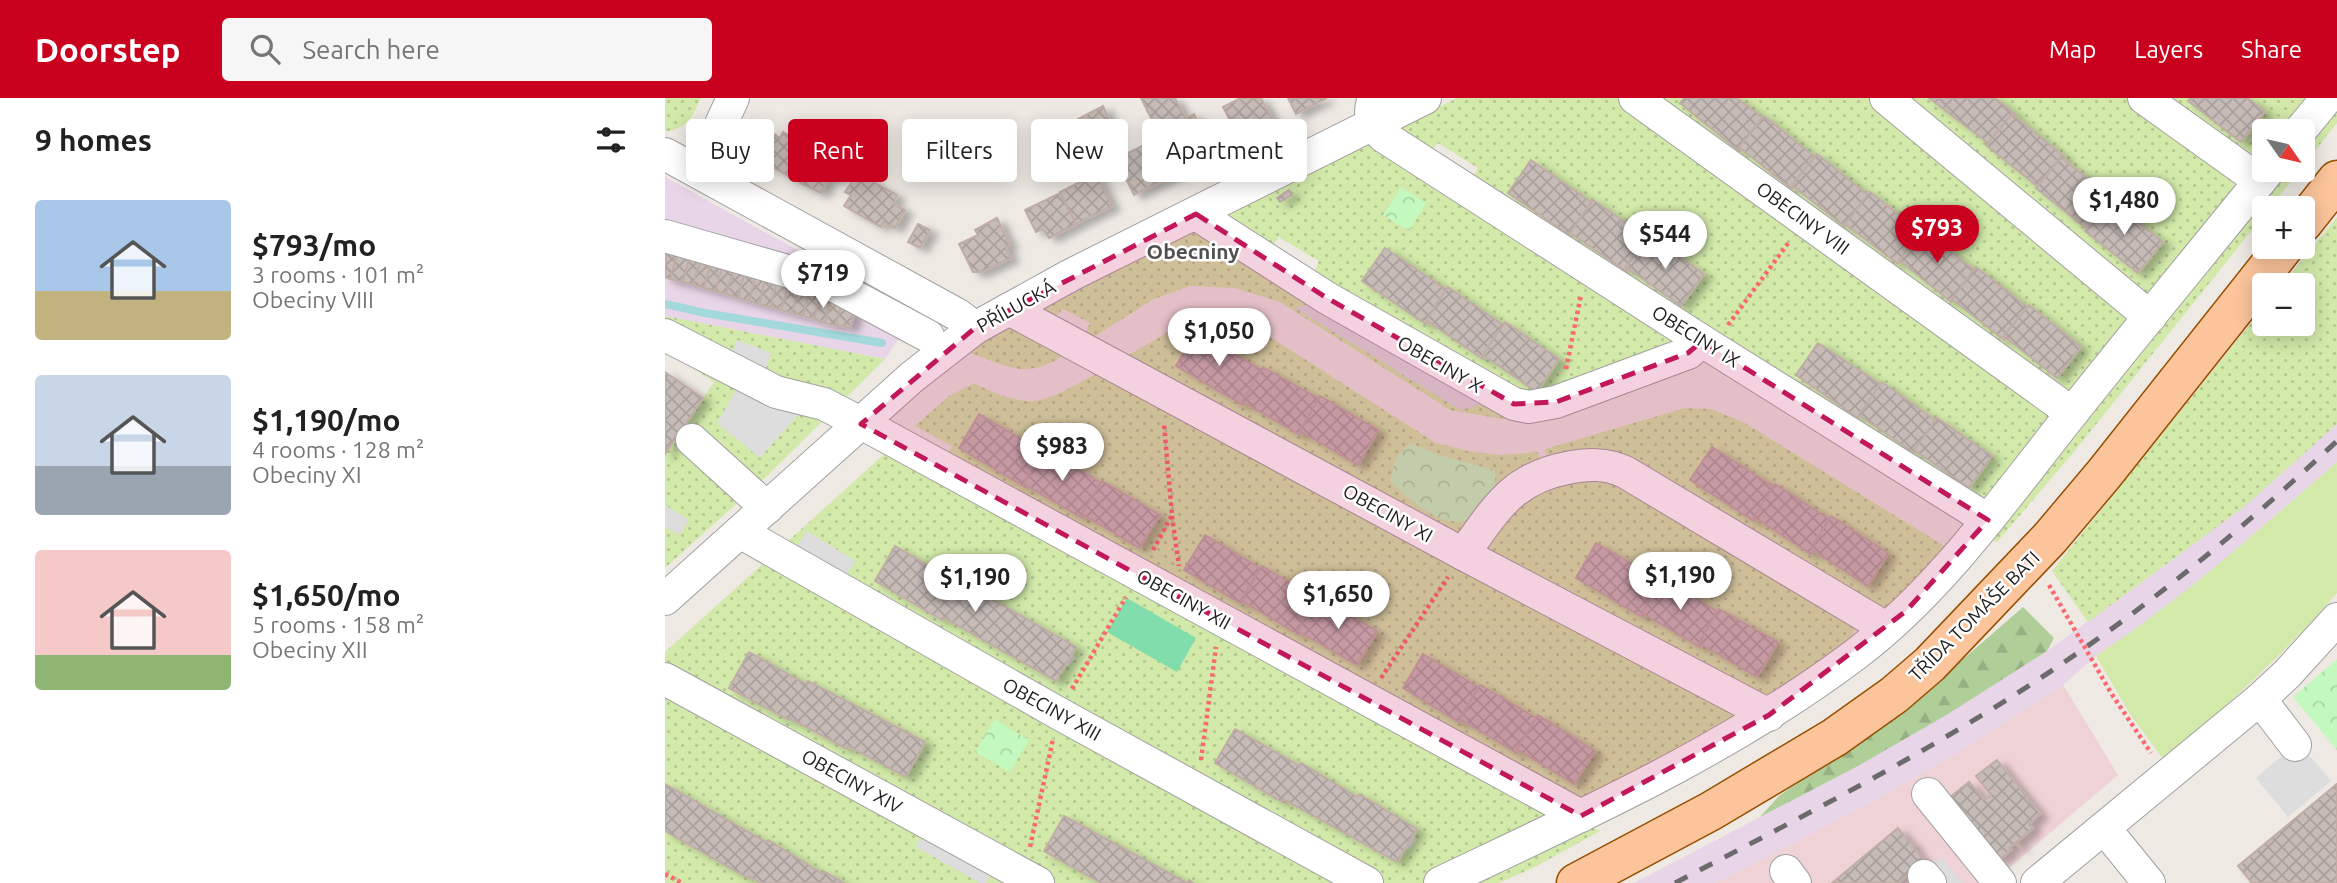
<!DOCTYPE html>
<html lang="en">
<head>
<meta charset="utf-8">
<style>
  :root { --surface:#fff; --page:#f6f6f6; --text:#222; --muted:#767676; --accent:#ca011e }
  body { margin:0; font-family:Ubuntu,sans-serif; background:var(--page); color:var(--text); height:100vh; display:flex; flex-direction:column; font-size:26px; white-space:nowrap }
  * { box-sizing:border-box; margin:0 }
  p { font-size:23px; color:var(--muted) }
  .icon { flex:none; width:38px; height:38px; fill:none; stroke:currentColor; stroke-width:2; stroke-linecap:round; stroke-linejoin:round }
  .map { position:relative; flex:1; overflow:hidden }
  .sheet { display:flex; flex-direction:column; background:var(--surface); width:665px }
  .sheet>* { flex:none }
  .hud { position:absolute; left:21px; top:21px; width:665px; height:63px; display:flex; gap:14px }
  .needle { width:46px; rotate:124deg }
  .controls { position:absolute; left:1587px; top:21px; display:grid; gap:14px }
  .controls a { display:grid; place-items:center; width:63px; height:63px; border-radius:7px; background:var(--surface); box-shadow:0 4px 18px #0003; font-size:35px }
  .price { position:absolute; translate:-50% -60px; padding:0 16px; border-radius:24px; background:#fff; color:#222; font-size:23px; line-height:46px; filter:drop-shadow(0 2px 4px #0008) }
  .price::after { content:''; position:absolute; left:50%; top:42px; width:21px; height:16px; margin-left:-10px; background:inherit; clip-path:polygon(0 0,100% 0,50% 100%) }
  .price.current { background:var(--accent); color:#fff }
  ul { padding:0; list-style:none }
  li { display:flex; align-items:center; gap:21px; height:175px; padding:0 35px }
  li span { display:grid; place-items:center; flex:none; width:196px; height:140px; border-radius:7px; color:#555 }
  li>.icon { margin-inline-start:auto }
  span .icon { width:84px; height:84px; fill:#fffc; stroke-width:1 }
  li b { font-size:30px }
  h2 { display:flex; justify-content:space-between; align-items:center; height:84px; padding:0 35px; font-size:30px }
  .pill { padding:0 24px; border-radius:7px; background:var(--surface); box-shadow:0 4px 18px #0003; font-size:24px; line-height:63px }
  .pill.current { background:var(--accent); color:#fff }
  header { display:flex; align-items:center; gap:42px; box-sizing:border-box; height:98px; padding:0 35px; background:var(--accent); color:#fff }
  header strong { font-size:33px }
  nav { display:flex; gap:38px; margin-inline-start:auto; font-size:24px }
  .search { width:490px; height:63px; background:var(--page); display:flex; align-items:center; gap:18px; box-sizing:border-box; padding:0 24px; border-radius:7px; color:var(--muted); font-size:26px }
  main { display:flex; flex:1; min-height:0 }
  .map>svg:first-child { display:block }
  .commercial { fill:#efd2d5 }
  .industrial { fill:#e8d5e7 }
  .grass { fill:url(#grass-dots); fill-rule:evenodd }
  .forest { fill:url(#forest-firs) }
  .park { fill:url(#park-crowns) }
  .garden { fill:#d2e9a9 }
  .pitch { fill:#81deac }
  .parking { fill:#ddd }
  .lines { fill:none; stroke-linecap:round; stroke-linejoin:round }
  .stream { stroke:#a3d8dc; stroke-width:8 }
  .building { fill:url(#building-cross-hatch); stroke:#c0ada5; stroke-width:2; filter:url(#shadow) }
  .minor-casing { stroke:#a1a1a1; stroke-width:34 }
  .major-casing { stroke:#964f00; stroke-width:41 }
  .path { stroke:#f9696f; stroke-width:4.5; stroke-dasharray:3.5 3.5; stroke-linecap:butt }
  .minor { stroke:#fff; stroke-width:32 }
  .major { stroke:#fbc49b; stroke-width:38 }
  .rail { stroke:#6b6b6b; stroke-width:5; stroke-dasharray:14 14; stroke-linecap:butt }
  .marked { fill:#c2185b; fill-opacity:0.2; stroke:#c2185b; stroke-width:5; stroke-dasharray:14 9; stroke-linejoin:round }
  .labels { text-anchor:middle; stroke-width:5; stroke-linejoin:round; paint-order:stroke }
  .street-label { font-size:19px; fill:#1d1d1d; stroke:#fff }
  .neighbourhood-label { font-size:21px; font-weight:bold; fill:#505050; stroke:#fff }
</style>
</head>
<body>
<header>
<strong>Doorstep</strong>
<div class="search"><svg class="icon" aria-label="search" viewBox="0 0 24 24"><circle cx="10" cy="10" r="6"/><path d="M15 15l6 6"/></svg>Search here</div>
<nav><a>Map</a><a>Layers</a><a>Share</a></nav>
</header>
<main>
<section class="sheet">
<h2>9 homes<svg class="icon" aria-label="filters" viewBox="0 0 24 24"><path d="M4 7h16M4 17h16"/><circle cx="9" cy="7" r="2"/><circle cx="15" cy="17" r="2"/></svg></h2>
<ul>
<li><span style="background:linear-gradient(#a9c7e8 65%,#c2b280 0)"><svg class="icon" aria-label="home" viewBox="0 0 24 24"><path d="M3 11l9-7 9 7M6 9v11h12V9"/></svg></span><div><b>$793/mo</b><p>3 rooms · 101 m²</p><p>Obeciny VIII</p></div></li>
<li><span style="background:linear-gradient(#c9d6e8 65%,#9aa5b1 0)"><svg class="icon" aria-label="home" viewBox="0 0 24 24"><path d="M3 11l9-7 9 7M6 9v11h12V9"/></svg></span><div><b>$1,190/mo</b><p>4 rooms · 128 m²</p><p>Obeciny XI</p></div></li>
<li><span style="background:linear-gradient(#f6c9c9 75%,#8fb573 0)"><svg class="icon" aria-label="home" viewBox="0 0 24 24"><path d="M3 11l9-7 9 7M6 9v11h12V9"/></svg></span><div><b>$1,650/mo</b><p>5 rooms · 158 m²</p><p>Obeciny XII</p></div></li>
</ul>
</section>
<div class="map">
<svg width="1672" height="785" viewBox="0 0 1672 785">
  <defs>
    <pattern id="grass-dots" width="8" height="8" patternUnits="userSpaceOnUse" patternTransform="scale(1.75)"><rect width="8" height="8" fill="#d2e9a9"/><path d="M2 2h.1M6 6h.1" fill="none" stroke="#b4c791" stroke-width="1.8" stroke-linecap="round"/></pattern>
    <pattern id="forest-firs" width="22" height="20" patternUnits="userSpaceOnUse" patternTransform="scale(1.75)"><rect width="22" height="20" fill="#afce98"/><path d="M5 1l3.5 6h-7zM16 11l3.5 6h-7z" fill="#96b083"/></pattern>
    <pattern id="park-crowns" width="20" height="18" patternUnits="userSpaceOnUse" patternTransform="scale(1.75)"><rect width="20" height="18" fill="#c3f9bf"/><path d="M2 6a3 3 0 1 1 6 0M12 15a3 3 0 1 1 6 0" fill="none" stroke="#a7d5a4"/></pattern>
    <pattern id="building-cross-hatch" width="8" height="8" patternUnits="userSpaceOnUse" patternTransform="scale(1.75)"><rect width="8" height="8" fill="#c6bbb6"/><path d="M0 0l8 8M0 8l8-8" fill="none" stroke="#aaa09c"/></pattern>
    <filter id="shadow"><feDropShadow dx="8" dy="4.5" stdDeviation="3.5" flood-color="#0004"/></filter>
  </defs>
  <rect width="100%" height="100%" fill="#eee9e3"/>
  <path class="commercial" d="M1398 587 1453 677 1326 785H1051L1211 702 1302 649Z"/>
  <g class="industrial">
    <path d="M0 79 250 217 220 261 0 218Z"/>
    <path d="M1672 318V364L1533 484 1466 535 1431 558 1398 587 1302 649 1211 702 1051 785H969L1193 668 1382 553 1506 463 1571 410Z"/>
  </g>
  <g class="grass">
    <path d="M0 0H36C26 21 24 29 0 34Z"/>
    <path d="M792 0H956L1385 318V325L1332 398 1312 404 807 81 813 70 773 45 767 52 735 31 739 27Z"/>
    <path d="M983 0H1205L1458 206 1465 224 1406 296Z"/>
    <path d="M1241 0H1469L1568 79 1569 92 1494 192 1481 198Z"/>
    <path d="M1489 0H1646L1620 33H1600L1599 58 1587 62Z"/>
    <path d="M1672 4V25L1638 68V47Z"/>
    <path d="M705 46 1006 229 1010 247 857 301 649 175 654 163 614 139 607 148 563 118 567 114Z"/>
    <path d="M1618 72H1635L1605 110H1600L1599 117 1408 355 1332 444 1324 439Z"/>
    <path d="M1672 119V326L1580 408 1423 524 1387 473 1599 209 1600 226H1638V187H1617Z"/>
    <path d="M531 134 861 320 837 321 785 312 615 204 570 190 525 188 489 201 424 242 420 236 425 225 398 211 386 222 377 216 381 209 522 137Z"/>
    <path d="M0 218 220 261 101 379 0 470V356L49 284 0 251Z"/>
    <path d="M566 223 602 237 771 345 803 353 835 357 873 354 876 368 791 439 454 263 506 232 536 224Z"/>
    <path d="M348 229 408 252C362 282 351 272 303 254L319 243Z"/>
    <path d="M441 270 1070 613V619L941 694 910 702 282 358 287 348 250 328 284 298 309 285C327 294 346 303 366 303 384 304 425 279 441 270Z"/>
    <path d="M1020 310 1046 311 1078 324 1286 452 1223 508 1216 510 969 372 884 366 880 351Z"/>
    <path d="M225 351 920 725 935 733 870 769 833 785H0V554ZM230 449 411 549 407 556 411 559 403 568 401 567 391 583 279 520 276 522 210 483ZM571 631 635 668 637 666 692 699 694 697 752 730 748 738 752 741 744 751 741 750 732 764 618 701 616 704 551 666Z"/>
    <path d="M927 372 1191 530 1185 541 1109 597 1095 600 821 456 820 444 858 393Z"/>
  </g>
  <path class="forest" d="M1358 509 1389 540 1382 553 1283 616 1193 668 1095 719 1114 698 1248 605Z"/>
  <g class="park">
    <path d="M736 89 761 105 744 133 718 117Z"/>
    <path d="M745 345 774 357 829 372C832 387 828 394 819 406 816 410 812 416 809 419 781 437 742 400 725 382L731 360Z"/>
    <path d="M1672 561V652L1628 599Z"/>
    <path d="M329 621 364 642 345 674 310 654Z"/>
  </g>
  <path class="garden" d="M1672 364V495C1619 556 1560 610 1498 661L1465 616 1431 558C1517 501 1594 432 1672 364Z"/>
  <path class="pitch" d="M462 500 531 540 512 574 442 534Z"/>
  <g class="parking">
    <path d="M662 200 837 301 795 312 630 210Z"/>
    <path d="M72 242 106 255 101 270 66 257Z"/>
    <path d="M76 284 135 314 95 360 52 325Z"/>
    <path d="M0 407 24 422 14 437 0 429Z"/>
    <path d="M142 433 190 463 177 483 129 453Z"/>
    <path d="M1633 644 1666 683 1623 719 1591 680Z"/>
    <path d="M262 730 331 769 321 785H315L251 749Z"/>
    <path d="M1276 759 1298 785H1246Z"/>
  </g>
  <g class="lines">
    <path class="stream" d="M0 206 40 215 217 245"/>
  </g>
  <g class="building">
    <path d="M476 0H510L520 20 529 16 539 36 542 34 553 55 521 71 502 32 494 36Z"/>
    <path d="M576 0H596L610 27 576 44 558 9Z"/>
    <path d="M623 0H662L631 16Z"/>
    <path d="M1019 0H1072L1098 20 1074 49 1076 51 1074 53 1015 5Z"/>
    <path d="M1264 0H1330L1350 16H1347L1323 45Z"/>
    <path d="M1526 0H1583L1600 14 1576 44 1523 3Z"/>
    <path d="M438 8 448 30 431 38 421 17Z"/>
    <path d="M1347 16 1400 59 1398 61 1396 59 1372 88 1321 47Z"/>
    <path d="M419 18 429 41 419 46 408 24Z"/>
    <path d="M1099 18 1150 59 1127 87 1129 89 1127 91 1074 49Z"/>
    <path d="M106 34 115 40 118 34 149 52 132 83 93 61Z"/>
    <path d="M159 38 187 52 172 81 164 79 156 95 135 85Z"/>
    <path d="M495 39 513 75 469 97 451 61Z"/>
    <path d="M1152 56 1203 97 1180 126 1182 127 1180 129 1127 87Z"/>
    <path d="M1396 59 1448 101 1445 102 1422 131 1371 90Z"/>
    <path d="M866 62 926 104 905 135 906 138 843 95Z"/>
    <path d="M192 75 232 97 228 106 240 112 230 130 218 124 216 129 179 108 186 97 180 94Z"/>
    <path d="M431 76 447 108 411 126 395 94Z"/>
    <path d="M624 92 627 97 615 104 612 100Z"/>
    <path d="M1205 94 1256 134 1234 162 1235 164 1233 166 1180 126Z"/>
    <path d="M395 95 411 126 384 140 378 131 371 134 360 112Z"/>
    <path d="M928 102 982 139 961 169V173L905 135Z"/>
    <path d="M1445 102 1498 144 1473 175 1420 133Z"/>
    <path d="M332 120 345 147 340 149 346 160 316 174H308L294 146 313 137 310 132Z"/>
    <path d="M253 126 265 132 255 150 243 144Z"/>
    <path d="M1258 131 1309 172 1287 201 1288 202 1286 204 1234 162Z"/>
    <path d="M983 137 1039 176 1016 208 961 169Z"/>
    <path d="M720 150 782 192 761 222 763 223 761 226 697 183Z"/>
    <path d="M1 155 12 158 5 181 0 179Z"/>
    <path d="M12 158 24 161 18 184 5 181Z"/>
    <path d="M24 161 35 165 28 187 18 184Z"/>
    <path d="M35 165 45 168 39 190 28 187Z"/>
    <path d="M45 168 57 171 50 193 39 190Z"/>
    <path d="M1311 169 1362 209 1339 238 1341 240 1339 242 1287 201Z"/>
    <path d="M57 171 68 174 61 196 50 193Z"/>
    <path d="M68 174 79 177 73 200 61 196Z"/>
    <path d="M79 177 90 180 84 203 73 200Z"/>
    <path d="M90 180 100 183 94 206 84 203Z"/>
    <path d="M100 183 111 186 106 209 94 206Z"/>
    <path d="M111 186 123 190 116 212 106 209Z"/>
    <path d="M783 189 838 227 818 257 820 258 818 261 761 222Z"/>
    <path d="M123 190 133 193 127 215 116 212Z"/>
    <path d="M133 193 144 196 138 218 127 215Z"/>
    <path d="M144 196 155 199 149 221 138 218Z"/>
    <path d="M155 199 166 202 160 225 149 221Z"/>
    <path d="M166 202 177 205 171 228 160 225Z"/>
    <path d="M177 205 191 209 185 230 171 226Z"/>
    <path d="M1364 207 1416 249 1392 280 1339 238Z"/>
    <path d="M840 224 894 261 872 294 818 257Z"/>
    <path d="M532 234 596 272 578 307 511 268Z"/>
    <path d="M1153 245 1215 286 1193 320 1131 277Z"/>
    <path d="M598 269 654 301 635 333 637 334 635 337 577 303Z"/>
    <path d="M0 274 38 300 0 356Z"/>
    <path d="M1217 284 1270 322 1249 355 1194 317Z"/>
    <path d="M655 298 713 332 693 367 635 333Z"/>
    <path d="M314 316 378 354 359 386 360 389 294 350Z"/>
    <path d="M1272 320 1327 358 1304 390 1249 352Z"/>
    <path d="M1047 349 1109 389 1089 419 1091 421 1089 423 1025 382Z"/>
    <path d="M380 351 436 385 417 416 419 417 417 420 359 386Z"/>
    <path d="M437 383 495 417 474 450 417 416Z"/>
    <path d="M1110 386 1164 421 1146 451 1148 453 1146 456 1089 419Z"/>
    <path d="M1166 418 1223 455 1203 488 1146 451Z"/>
    <path d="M540 437 595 470 576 502 579 503 577 506 519 472Z"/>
    <path d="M931 445 996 483 977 519 911 480Z"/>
    <path d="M230 448 295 486 297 484 411 549 391 583 279 520 277 522 210 483Z"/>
    <path d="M597 468 652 501 633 533 636 534 634 537 576 502Z"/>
    <path d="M997 481 1052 513 1034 545 1036 547 1035 549 977 515Z"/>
    <path d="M654 499 712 533 692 567 633 533Z"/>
    <path d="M1054 511 1113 544 1092 579 1034 545Z"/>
    <path d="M84 554 141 586 143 583 260 644 241 679 183 648 182 651 125 620 124 622 64 590Z"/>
    <path d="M758 556 813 589 795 621 797 622 795 625 738 590Z"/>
    <path d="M815 587 871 620 852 655 795 621Z"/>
    <path d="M873 617 930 653 909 686 852 651Z"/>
    <path d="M570 631 635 668 636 665 692 699 694 696 752 731 732 764 618 701 617 704 550 665Z"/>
    <path d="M1332 662 1375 716 1364 726 1368 730 1352 744 1357 751 1350 745 1344 750 1346 752 1333 763 1283 701 1304 684 1319 702 1326 697 1311 678Z"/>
    <path d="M0 686 101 744 103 742 158 776 160 774 179 785H96L84 778 83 780 0 733Z"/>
    <path d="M1672 686V785H1587L1573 768Z"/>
    <path d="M399 718 522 785 524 782 528 785H436L379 753Z"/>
    <path d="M1233 730 1244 744 1248 745 1249 750 1259 763 1233 785H1167Z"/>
  </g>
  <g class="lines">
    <defs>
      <g id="minor">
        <path d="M709 0C703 15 707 27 718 38L1037 243 1323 422"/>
        <path d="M970 0 1407 315"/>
        <path d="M1221 0 1485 219"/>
        <path d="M1479 0 1595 83"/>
        <path d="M1635 33 1662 0"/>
        <path d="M0 56 293 217 310 230"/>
        <path d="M34 74 68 0"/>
        <path d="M531 116 662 200 849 306 864 309 891 304 1023 255 1037 243"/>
        <path d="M0 138 164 185 263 238"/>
        <path d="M344 211 798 456 1104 617"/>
        <path d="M0 237 111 294 159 306 211 333 916 718"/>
        <path d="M27 342 102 410"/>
        <path d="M75 434 393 615 702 785"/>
        <path d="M798 456C830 413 845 381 902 370 922 366 941 365 960 374L1221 530"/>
        <path d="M0 501 247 279 310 230 406 177 760 0"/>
        <path d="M0 581 373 785"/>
        <path d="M1595 601 1630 647"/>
        <path d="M1263 696 1335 785"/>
        <path d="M1440 731 1484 785"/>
        <path d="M1121 773 1130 785"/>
        <path d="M1259 778 1265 785"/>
        <path d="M775 785C918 717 1064 652 1191 556 1274 493 1336 405 1400 324 1467 239 1536 156 1604 72"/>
        <path d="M1372 785 1595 601 1622 576 1672 521"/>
      </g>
      <g id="major">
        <path d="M1638 125 1672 82"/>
        <path d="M911 785 1046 713 1170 639 1229 597 1265 566 1385 440 1439 376 1619 149"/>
      </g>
    </defs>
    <use href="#minor" class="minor-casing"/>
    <use href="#major" class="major-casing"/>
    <g class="path">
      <path d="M1063 227 1124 144"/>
      <path d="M901 271 916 197"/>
      <path d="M507 418 514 468"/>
      <path d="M488 452 507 417 499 326"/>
      <path d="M1384 487 1446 595 1486 655"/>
      <path d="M716 580 783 479"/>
      <path d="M407 591 461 499"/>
      <path d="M536 662 551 549"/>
      <path d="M365 749 388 641"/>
      <path d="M0 776 17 785"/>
    </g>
    <use href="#minor" class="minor"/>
    <use href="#major" class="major"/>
    <path class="rail" d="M1010 785C1140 717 1271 651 1392 569 1492 502 1584 425 1672 343"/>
  </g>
  <path class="marked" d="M531 116 662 200 849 306 891 304 1023 255 1037 243 1323 422 1241 513 1104 617 916 718 196 326 310 230Z"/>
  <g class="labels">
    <g class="street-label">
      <text transform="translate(1138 120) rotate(36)" y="7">OBECINY VIII</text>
      <text transform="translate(351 208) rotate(-29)" y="7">PŘÍLUCKÁ</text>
      <text transform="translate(1031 238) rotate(32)" y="7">OBECINY IX</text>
      <text transform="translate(775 266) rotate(30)" y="7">OBECINY X</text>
      <text transform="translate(723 415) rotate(29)" y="7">OBECINY XI</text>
      <text transform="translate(519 501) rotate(29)" y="7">OBECINY XII</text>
      <text transform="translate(1309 518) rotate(-45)" y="7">TŘÍDA TOMÁŠE BATI</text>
      <text transform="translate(387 611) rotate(29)" y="7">OBECINY XIII</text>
      <text transform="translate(187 683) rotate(29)" y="7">OBECINY XIV</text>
    </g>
    <g class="neighbourhood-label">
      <text x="528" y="161">Obecniny</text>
    </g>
  </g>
</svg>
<div class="controls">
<a><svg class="needle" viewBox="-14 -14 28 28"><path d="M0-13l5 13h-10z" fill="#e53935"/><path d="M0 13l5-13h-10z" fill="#767676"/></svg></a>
<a>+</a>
<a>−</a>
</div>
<b class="price" style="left:1459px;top:139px">$1,480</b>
<b class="price current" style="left:1272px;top:167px">$793</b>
<b class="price" style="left:1000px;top:173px">$544</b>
<b class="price" style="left:158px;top:212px">$719</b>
<b class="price" style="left:554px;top:270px">$1,050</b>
<b class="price" style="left:397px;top:385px">$983</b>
<b class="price" style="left:1015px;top:514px">$1,190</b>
<b class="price" style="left:310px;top:516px">$1,190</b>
<b class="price" style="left:673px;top:533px">$1,650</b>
<div class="hud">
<a class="pill">Buy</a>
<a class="pill current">Rent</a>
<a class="pill">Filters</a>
<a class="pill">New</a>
<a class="pill">Apartment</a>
</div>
</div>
</main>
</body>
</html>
